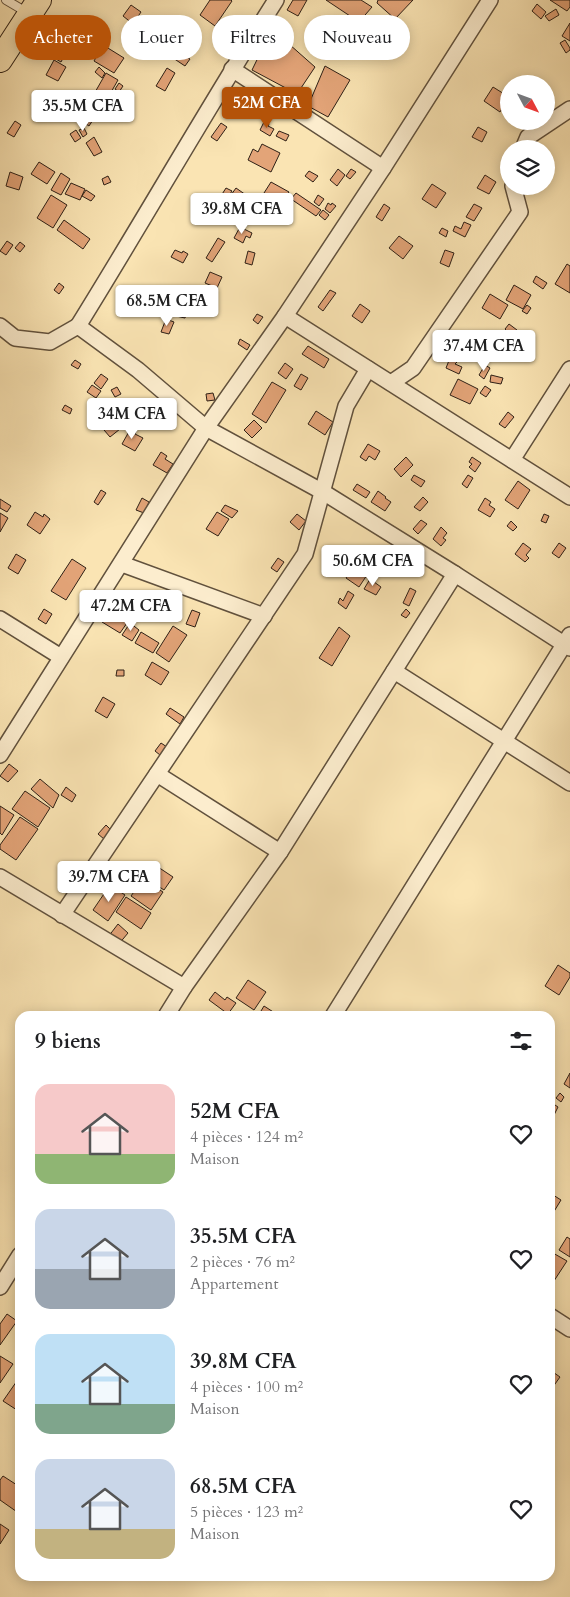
<!DOCTYPE html>
<html lang="fr">
<head>
<meta charset="utf-8">
<style>
  :root { --surface:#fff; --page:#f2f2f2; --text:#202124; --muted:#757577; --accent:#b45309 }
  body { margin:0; font-family:Cardo,serif; background:var(--page); color:var(--text); height:100vh; display:flex; flex-direction:column; font-size:19px; white-space:nowrap }
  * { box-sizing:border-box; margin:0 }
  p { font-size:16px; color:var(--muted) }
  .icon { flex:none; width:28px; height:28px; fill:none; stroke:currentColor; stroke-width:2; stroke-linecap:round; stroke-linejoin:round }
  .map { position:relative; flex:1; overflow:hidden }
  .drawer { position:absolute; left:15px; top:1011px; width:540px; height:570px; display:flex; flex-direction:column; background:var(--surface); border-radius:15px; box-shadow:0 2px 12px #0003 }
  .drawer>* { flex:none }
  .hud { position:absolute; left:15px; top:15px; width:540px; height:45px; display:flex; gap:10px }
  .needle { width:32px; rotate:131deg }
  .fabs { position:absolute; left:500px; top:75px; display:grid; gap:10px }
  .fabs a { display:grid; place-items:center; width:55px; height:55px; border-radius:50%; background:var(--surface); box-shadow:0 2px 12px #0003; font-size:25px }
  .price { position:absolute; translate:-50% -42px; padding:0 11px; border-radius:5px; background:#fff; color:#222; font-size:16px; line-height:32px; filter:drop-shadow(0 1px 2px #0008) }
  .price::after { content:''; position:absolute; left:50%; top:30px; width:15px; height:11px; margin-left:-8px; background:inherit; clip-path:polygon(0 0,100% 0,50% 100%) }
  .price.selected { background:var(--accent); color:#fff }
  ul { padding:0; list-style:none }
  li { display:flex; align-items:center; gap:15px; height:125px; padding:0 20px }
  li span { display:grid; place-items:center; flex:none; width:140px; height:100px; border-radius:15px; color:#555 }
  li>.icon { margin-inline-start:auto }
  span .icon { width:60px; height:60px; fill:#fffc; stroke-width:1 }
  li b { font-size:21px }
  h2 { display:flex; justify-content:space-between; align-items:center; height:60px; padding:0 20px; font-size:21px }
  .pill { padding:0 18px; border-radius:22px; background:var(--surface); box-shadow:0 2px 12px #0003; font-size:18px; line-height:45px }
  .pill.selected { background:var(--accent); color:#fff }
  .map>svg:first-child { display:block }
  .building { fill:#e3a478; stroke:#2e2016 }
  .lines { fill:none; stroke-linecap:round; stroke-linejoin:round }
  .lane-casing { stroke:#61513d; stroke-width:10 }
  .street-casing { stroke:#61513d; stroke-width:18 }
  .primary-casing { stroke:#2e2016; stroke-width:26 }
  .lane { stroke:#fcedce; stroke-width:8 }
  .street { stroke:#fcedce; stroke-width:15 }
  .primary { stroke:#fae4b3; stroke-width:24 }
</style>
</head>
<body>
<div class="map">
<svg width="570" height="1597" viewBox="0 0 570 1597">
  <rect width="100%" height="100%" fill="#fae4b3"/>
  <filter id="stains"><feTurbulence type="fractalNoise" baseFrequency=".004" numOctaves="4"/><feColorMatrix values="0 0 0 0 .2 0 0 0 0 .09 0 0 0 0 .02 0 0 0 .5 -.17"/></filter>
  <radialGradient id="worn" r=".72"><stop offset=".6" stop-color="#630" stop-opacity="0"/><stop offset="1" stop-color="#630" stop-opacity=".3"/></radialGradient>
  <g class="building">
    <path d="M210 0H231L232 1 215 26 200 15Z"/>
    <path d="M293 0H307L298 16 287 10Z"/>
    <path d="M326 0H361L372 7 359 22Z"/>
    <path d="M378 0H413L395 19 377 3Z"/>
    <path d="M550 0H570V7L567 11Z"/>
    <path d="M537 4 546 12 541 19 532 11Z"/>
    <path d="M131 5 141 12 133 24 123 16Z"/>
    <path d="M556 9 559 15 549 21 545 16Z"/>
    <path d="M78 22 86 28 77 41 69 35Z"/>
    <path d="M570 23V41L562 36Z"/>
    <path d="M272 29 315 67 297 94 252 70Z"/>
    <path d="M189 34 200 43 191 54 180 45Z"/>
    <path d="M565 40 570 48V50L566 53 560 43Z"/>
    <path d="M56 41 68 49 61 62 49 55Z"/>
    <path d="M103 45 124 58 114 73 94 61Z"/>
    <path d="M177 51 190 59 185 66 173 58Z"/>
    <path d="M54 60 66 67 58 81 46 75Z"/>
    <path d="M325 66 350 80 328 117 308 106Z"/>
    <path d="M99 67 105 73 102 78 95 72Z"/>
    <path d="M167 68 175 73 165 91 156 86Z"/>
    <path d="M106 73 118 80 106 101 94 94Z"/>
    <path d="M119 83 123 86 119 92 115 89Z"/>
    <path d="M493 87 509 97 500 112 484 101Z"/>
    <path d="M114 92 131 103 123 116 105 105Z"/>
    <path d="M99 100 104 103 89 126 79 119 90 101 95 104Z"/>
    <path d="M71 104 82 111 78 118 67 111Z"/>
    <path d="M15 121 21 125 14 137 7 133Z"/>
    <path d="M264 122 269 124 268 126 274 129 270 136 260 130Z"/>
    <path d="M221 123 227 127 217 141 211 137Z"/>
    <path d="M478 127 487 132 482 142 472 137Z"/>
    <path d="M84 128 87 134 83 137 79 130Z"/>
    <path d="M76 130 81 138 75 142 70 134Z"/>
    <path d="M279 131 289 135 286 141 276 136Z"/>
    <path d="M94 137 102 152 94 156 86 143Z"/>
    <path d="M262 144 280 153 271 172 248 160 253 149 258 152Z"/>
    <path d="M39 162 55 172 47 184 31 174Z"/>
    <path d="M338 169 345 175 337 186 330 180Z"/>
    <path d="M351 169 356 172 350 179 346 176Z"/>
    <path d="M309 171 318 176 313 182 305 176Z"/>
    <path d="M10 172 23 177 19 190 6 186Z"/>
    <path d="M61 173 70 179 61 195 51 190Z"/>
    <path d="M485 175 496 182 489 194 477 188Z"/>
    <path d="M108 176 111 182 104 185 102 179Z"/>
    <path d="M271 182 289 192 286 197 283 196 278 203 264 193Z"/>
    <path d="M71 183 85 189 80 200 65 194Z"/>
    <path d="M432 184 446 193 436 208 422 199Z"/>
    <path d="M226 188 232 191 225 202 219 199Z"/>
    <path d="M236 188 246 195 237 209 226 202Z"/>
    <path d="M86 190 95 196 91 201 82 196Z"/>
    <path d="M296 193 321 210 316 216 291 199Z"/>
    <path d="M51 195 67 205 53 228 37 218Z"/>
    <path d="M259 195 265 197 262 204 256 201Z"/>
    <path d="M318 195 324 199 319 206 314 202Z"/>
    <path d="M328 203 331 205 332 203 336 206 330 213 325 209Z"/>
    <path d="M384 204 390 208 382 221 376 217Z"/>
    <path d="M474 204 482 208 474 221 466 217Z"/>
    <path d="M323 210 329 215 325 220 319 215Z"/>
    <path d="M240 211 245 214 240 220 236 217Z"/>
    <path d="M64 220 90 239 83 249 57 230Z"/>
    <path d="M464 222 471 225 465 237 453 231 455 226 461 229Z"/>
    <path d="M240 227 252 233 250 238 246 236 243 243 234 238Z"/>
    <path d="M442 228 448 231 446 237 439 233Z"/>
    <path d="M399 236 413 246 403 259 389 248Z"/>
    <path d="M218 238 225 242 212 262 206 258Z"/>
    <path d="M7 241 13 245 6 255 0 251Z"/>
    <path d="M20 242 25 246 20 252 15 248Z"/>
    <path d="M175 250 182 253 183 251 188 254 183 263 171 257Z"/>
    <path d="M445 250 454 253 449 267 440 263Z"/>
    <path d="M248 251 255 253 252 265 245 263Z"/>
    <path d="M567 264 570 266V293L555 284Z"/>
    <path d="M210 272 222 277 217 288 205 283Z"/>
    <path d="M536 276 547 283 543 289 533 282Z"/>
    <path d="M59 283 64 287 59 294 54 290Z"/>
    <path d="M514 285 531 295 523 309 506 300Z"/>
    <path d="M330 290 336 293 323 311 318 307Z"/>
    <path d="M490 294 508 305 500 319 482 308Z"/>
    <path d="M360 304 370 311 362 323 352 316Z"/>
    <path d="M527 305 531 308 527 314 522 311Z"/>
    <path d="M178 308 187 311 185 318 176 316Z"/>
    <path d="M257 314 263 317 258 324 253 320Z"/>
    <path d="M166 319 174 322 169 334 161 332Z"/>
    <path d="M509 324 517 330 508 343 502 338 507 331 505 329Z"/>
    <path d="M240 339 250 345 247 350 238 344Z"/>
    <path d="M308 346 329 359 324 368 302 354Z"/>
    <path d="M450 358 457 362 455 364 462 367 459 374 446 368Z"/>
    <path d="M75 360 81 364 78 369 71 365Z"/>
    <path d="M285 363 293 369 286 379 278 373Z"/>
    <path d="M485 365 490 368 484 379 479 375Z"/>
    <path d="M101 374 108 379 101 389 94 383Z"/>
    <path d="M301 374 308 378 301 390 294 386Z"/>
    <path d="M491 375 503 378 501 384 490 382Z"/>
    <path d="M458 379 478 389 470 404 450 395Z"/>
    <path d="M272 382 286 390 266 423 252 414Z"/>
    <path d="M92 385 101 391 96 398 87 392Z"/>
    <path d="M485 386 491 390 486 397 480 393Z"/>
    <path d="M117 387 121 394 115 397 111 390Z"/>
    <path d="M213 393 215 400 207 401 206 394Z"/>
    <path d="M65 405 72 409 70 414 62 410Z"/>
    <path d="M316 411 333 422 325 435 308 424Z"/>
    <path d="M508 412 514 417 505 428 499 424Z"/>
    <path d="M254 420 262 428 252 438 244 430Z"/>
    <path d="M114 422 120 429 110 437 104 430Z"/>
    <path d="M131 428 136 431 135 434 143 438 135 451 122 444Z"/>
    <path d="M368 444 380 451 375 460 369 456 366 461 360 457Z"/>
    <path d="M161 452 167 456 165 459 173 464 167 473 153 465Z"/>
    <path d="M406 457 413 465 401 477 394 469Z"/>
    <path d="M472 457 481 463 475 472 469 467 472 464 469 462Z"/>
    <path d="M414 475 425 481 421 487 411 480Z"/>
    <path d="M468 475 473 478 467 488 462 484Z"/>
    <path d="M518 481 530 490 518 509 505 500Z"/>
    <path d="M357 484 370 492 366 498 353 490Z"/>
    <path d="M101 490 106 493 98 505 94 502Z"/>
    <path d="M378 491 386 497 385 498 391 502 385 511 371 502Z"/>
    <path d="M423 497 428 502 420 511 414 507Z"/>
    <path d="M142 498 149 502 144 513 136 510Z"/>
    <path d="M485 498 491 502 489 505 495 509 490 517 478 510Z"/>
    <path d="M0 499 11 506 7 512 0 508Z"/>
    <path d="M225 505 238 511 232 518 221 511Z"/>
    <path d="M35 512 43 517 44 514 50 519 40 534 27 525Z"/>
    <path d="M217 512 229 519 218 536 206 529Z"/>
    <path d="M0 513 8 518 0 532Z"/>
    <path d="M297 514 306 521 299 530 290 522Z"/>
    <path d="M544 514 549 516 546 523 541 521Z"/>
    <path d="M421 520 427 524 418 534 413 529Z"/>
    <path d="M511 521 517 527 513 531 507 526Z"/>
    <path d="M441 527 447 533 443 538 446 540 441 546 433 539Z"/>
    <path d="M523 543 531 549 526 555 529 558 525 562 515 554Z"/>
    <path d="M559 543 566 548 559 558 552 553Z"/>
    <path d="M16 554 26 560 18 574 8 568Z"/>
    <path d="M278 558 284 562 277 572 271 568Z"/>
    <path d="M72 559 86 568 66 600 51 591Z"/>
    <path d="M352 569 358 573 363 569 367 575 359 587 346 578Z"/>
    <path d="M370 579 381 587 376 595 364 589Z"/>
    <path d="M410 588 416 591 409 606 403 603Z"/>
    <path d="M348 591 354 595 346 609 338 603 340 598 343 601Z"/>
    <rect x="153" y="604" width="8" height="9"/>
    <path d="M44 609 52 614 46 624 38 619Z"/>
    <path d="M406 609 410 613 406 618 401 615Z"/>
    <path d="M192 610 200 613 195 627 186 624Z"/>
    <path d="M109 612 127 623 120 633 102 622Z"/>
    <path d="M130 623 139 630 132 641 122 635Z"/>
    <path d="M173 626 187 635 169 662 156 653Z"/>
    <path d="M339 627 350 636 332 666 319 658Z"/>
    <path d="M141 632 159 643 153 653 135 643Z"/>
    <path d="M152 662 169 672 161 685 145 675Z"/>
    <path d="M117 670H124V676H116Z"/>
    <path d="M103 697 115 704 107 718 95 711Z"/>
    <path d="M170 708 184 717 180 724 166 714Z"/>
    <path d="M161 743 167 747 160 755 155 751Z"/>
    <path d="M9 764 18 771 8 782 0 776Z"/>
    <path d="M40 779 59 795 53 808 31 789Z"/>
    <path d="M66 787 76 795 72 802 61 795Z"/>
    <path d="M25 791 50 808 38 827 12 809Z"/>
    <path d="M0 806 14 815 2 835 0 833Z"/>
    <path d="M20 817 38 829 16 860 0 849V845Z"/>
    <path d="M106 825 112 831 104 839 98 834Z"/>
    <path d="M155 865 173 877 164 890 146 878Z"/>
    <path d="M143 879 163 892 151 910 131 896Z"/>
    <path d="M110 885 125 895 108 921 93 910Z"/>
    <path d="M126 897 151 913 141 929 116 912Z"/>
    <path d="M118 924 128 933 118 945 108 937Z"/>
    <path d="M558 965 570 973V977L559 995 545 986Z"/>
    <path d="M248 980 266 992 254 1010 236 998Z"/>
    <path d="M215 992 225 1000 227 997 236 1003 228 1014 209 1000Z"/>
    <path d="M264 1006 278 1015 277 1016H258Z"/>
    <path d="M570 1073V1088L564 1084Z"/>
    <path d="M560 1093 564 1097 561 1102 556 1098Z"/>
    <path d="M552 1103 558 1107 554 1115 550 1113V1106Z"/>
    <path d="M550 1193 561 1200 550 1218Z"/>
    <path d="M567 1237 570 1239V1257L559 1250Z"/>
    <path d="M553 1253 567 1261 550 1287V1257Z"/>
    <path d="M7 1314 17 1321 0 1345V1324Z"/>
    <path d="M0 1356 13 1364 0 1383Z"/>
    <path d="M550 1370 560 1377 550 1391Z"/>
    <path d="M19 1378 20 1379V1412L3 1401Z"/>
    <path d="M3 1476 20 1487V1514L0 1500V1480Z"/>
    <path d="M0 1524 9 1530 0 1544Z"/>
  </g>
  <g class="lines">
    <defs>
      <path id="lane" d="M6 0 28 13"/>
      <g id="street">
        <path d="M232 69 383 168"/>
        <path d="M523 149 528 137 570 109"/>
        <path d="M285 316 570 497"/>
        <path d="M0 326 15 338 50 342 78 326 138 370 206 428 323 492 455 574"/>
        <path d="M78 326C145 218 208 107 276 0"/>
        <path d="M391 383 413 368 520 212 513 186"/>
        <path d="M512 460 570 369"/>
        <path d="M122 564 264 616"/>
        <path d="M0 619 61 657"/>
        <path d="M394 671 570 783"/>
        <path d="M0 755 206 428 285 316 383 168 490 0"/>
        <path d="M157 774 280 852"/>
        <path d="M0 877 184 987 166 1016"/>
        <path d="M62 915 305 554 346 406 368 369"/>
        <path d="M184 987 280 852 455 574 570 648"/>
        <path d="M333 1016 570 635"/>
        <path d="M0 1287 20 1255"/>
        <path d="M550 1316 570 1329"/>
      </g>
      <path id="primary" d="M0 60 39 0"/>
    </defs>
    <use href="#lane" class="lane-casing"/>
    <use href="#street" class="street-casing"/>
    <use href="#primary" class="primary-casing"/>
    <use href="#lane" class="lane"/>
    <use href="#street" class="street"/>
    <use href="#primary" class="primary"/>
  </g>
  <rect width="100%" height="100%" filter="url(#stains)"/>
  <rect width="100%" height="100%" fill="url(#worn)"/>
</svg>
<div class="fabs">
<a><svg class="needle" viewBox="-14 -14 28 28"><path d="M0-13l5 13h-10z" fill="#e53935"/><path d="M0 13l5-13h-10z" fill="#757577"/></svg></a>
<a><svg class="icon" aria-label="layers" viewBox="0 0 24 24"><path d="M12 4l9 5-9 5-9-5zM3 14l9 5 9-5"/></svg></a>
</div>
<b class="price selected" style="left:267px;top:129px">52M CFA</b>
<b class="price" style="left:83px;top:132px">35.5M CFA</b>
<b class="price" style="left:242px;top:235px">39.8M CFA</b>
<b class="price" style="left:167px;top:327px">68.5M CFA</b>
<b class="price" style="left:484px;top:372px">37.4M CFA</b>
<b class="price" style="left:132px;top:440px">34M CFA</b>
<b class="price" style="left:373px;top:587px">50.6M CFA</b>
<b class="price" style="left:131px;top:632px">47.2M CFA</b>
<b class="price" style="left:109px;top:903px">39.7M CFA</b>
<div class="hud">
<a class="pill selected">Acheter</a>
<a class="pill">Louer</a>
<a class="pill">Filtres</a>
<a class="pill">Nouveau</a>
</div>
<section class="drawer">
<h2>9 biens<svg class="icon" aria-label="filters" viewBox="0 0 24 24"><path d="M4 7h16M4 17h16"/><circle cx="9" cy="7" r="2"/><circle cx="15" cy="17" r="2"/></svg></h2>
<ul>
<li><span style="background:linear-gradient(#f6c9c9 70%,#8fb573 0)"><svg class="icon" aria-label="home" viewBox="0 0 24 24"><path d="M3 11l9-7 9 7M6 9v11h12V9"/></svg></span><div><b>52M CFA</b><p>4 pièces · 124 m²</p><p>Maison</p></div><svg class="icon" aria-label="heart" viewBox="0 0 24 24"><path d="M12 20l-8-8c-3-5 5-10 8-4 3-6 11-1 8 4z"/></svg></li>
<li><span style="background:linear-gradient(#c9d6e8 60%,#9aa5b1 0)"><svg class="icon" aria-label="home" viewBox="0 0 24 24"><path d="M3 11l9-7 9 7M6 9v11h12V9"/></svg></span><div><b>35.5M CFA</b><p>2 pièces · 76 m²</p><p>Appartement</p></div><svg class="icon" aria-label="heart" viewBox="0 0 24 24"><path d="M12 20l-8-8c-3-5 5-10 8-4 3-6 11-1 8 4z"/></svg></li>
<li><span style="background:linear-gradient(#bfe0f5 70%,#7fa58c 0)"><svg class="icon" aria-label="home" viewBox="0 0 24 24"><path d="M3 11l9-7 9 7M6 9v11h12V9"/></svg></span><div><b>39.8M CFA</b><p>4 pièces · 100 m²</p><p>Maison</p></div><svg class="icon" aria-label="heart" viewBox="0 0 24 24"><path d="M12 20l-8-8c-3-5 5-10 8-4 3-6 11-1 8 4z"/></svg></li>
<li><span style="background:linear-gradient(#c9d6e8 70%,#c2b280 0)"><svg class="icon" aria-label="home" viewBox="0 0 24 24"><path d="M3 11l9-7 9 7M6 9v11h12V9"/></svg></span><div><b>68.5M CFA</b><p>5 pièces · 123 m²</p><p>Maison</p></div><svg class="icon" aria-label="heart" viewBox="0 0 24 24"><path d="M12 20l-8-8c-3-5 5-10 8-4 3-6 11-1 8 4z"/></svg></li>
</ul>
</section>
</div>
</body>
</html>
